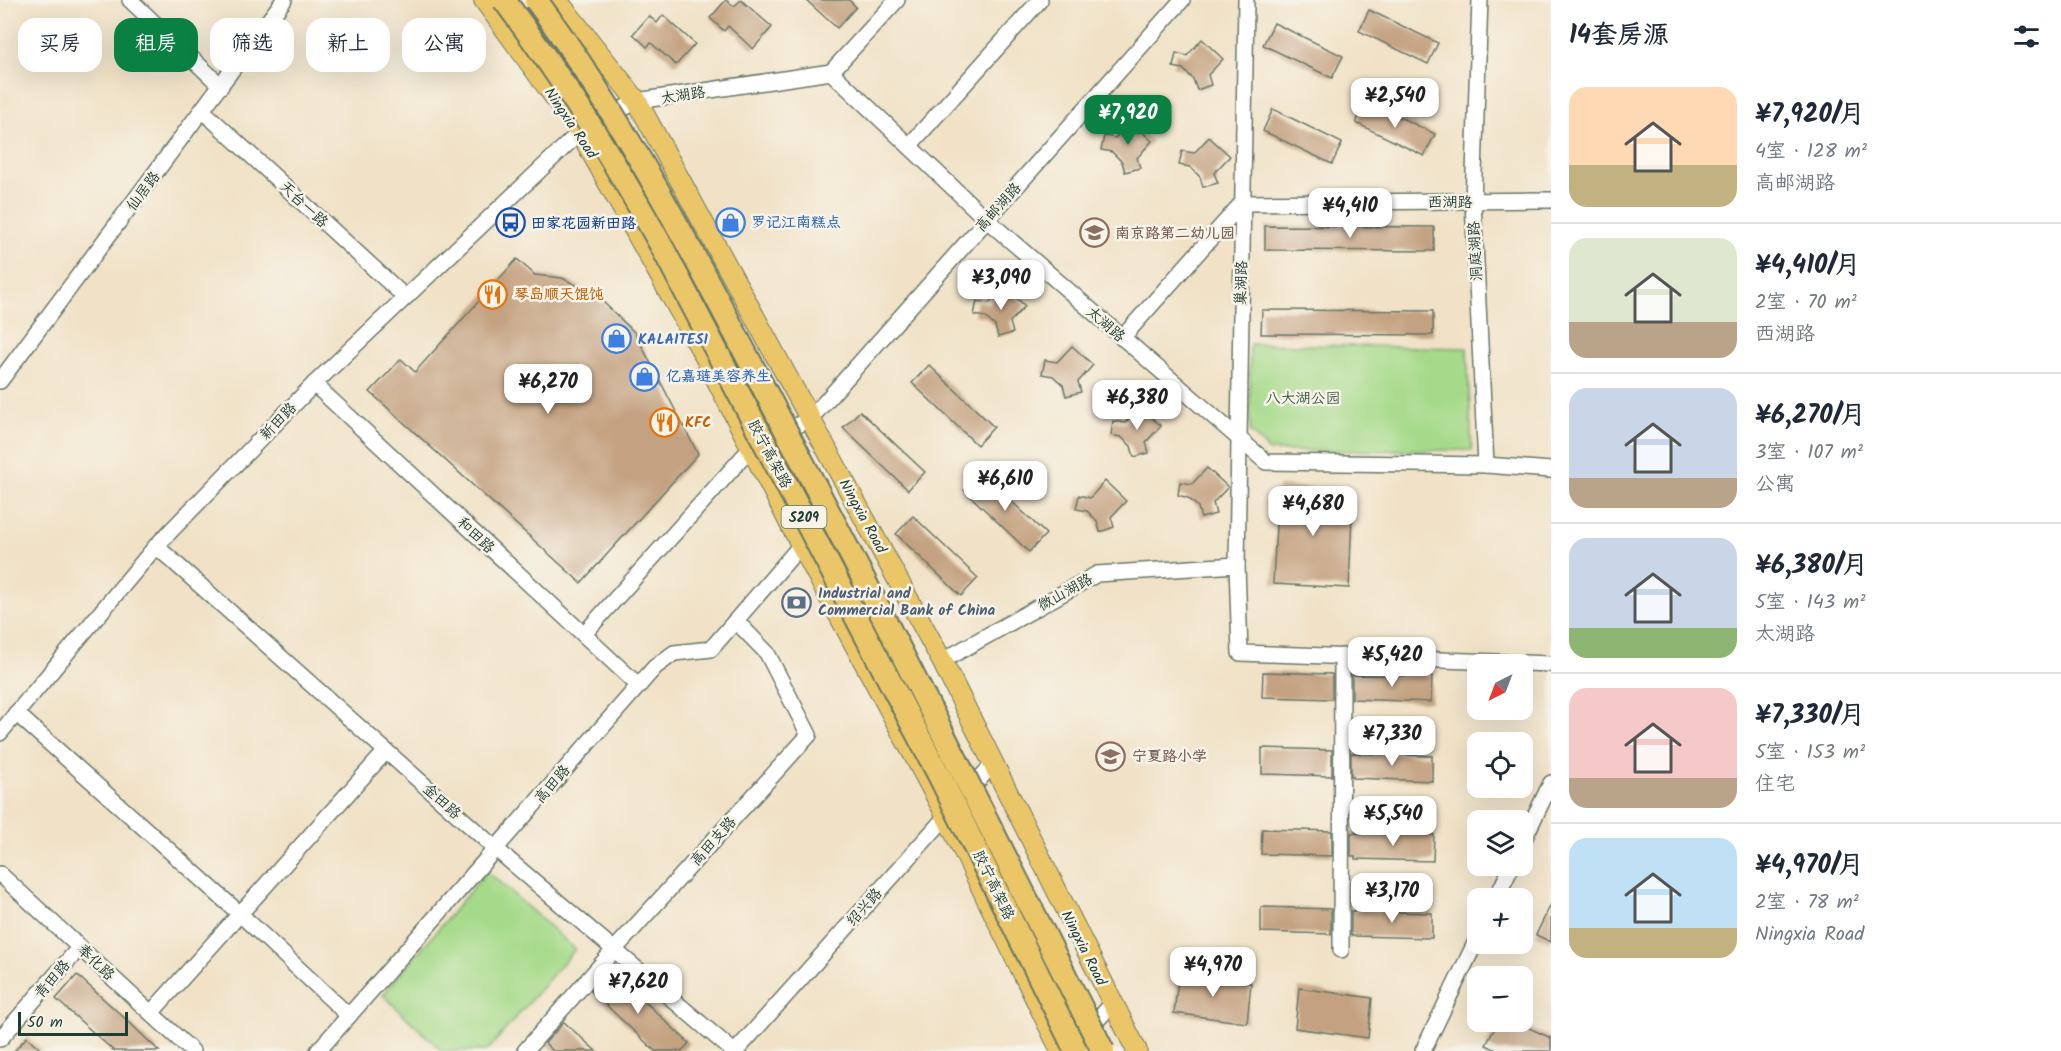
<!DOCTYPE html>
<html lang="zh">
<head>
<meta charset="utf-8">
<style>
  :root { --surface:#fff; --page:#f6f6f7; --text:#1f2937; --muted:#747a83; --line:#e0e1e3; --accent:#0b8043 }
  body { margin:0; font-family:Kalam,"LXGW WenKai TC",sans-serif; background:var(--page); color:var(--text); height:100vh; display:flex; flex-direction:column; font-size:22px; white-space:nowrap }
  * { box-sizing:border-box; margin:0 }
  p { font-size:20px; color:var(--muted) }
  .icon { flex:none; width:33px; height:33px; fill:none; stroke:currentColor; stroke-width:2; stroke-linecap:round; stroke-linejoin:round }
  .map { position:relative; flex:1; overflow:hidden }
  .side { display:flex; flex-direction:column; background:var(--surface); width:510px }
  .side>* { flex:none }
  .banner { position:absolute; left:18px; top:18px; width:570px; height:54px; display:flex; gap:12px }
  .needle { width:39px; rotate:222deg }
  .controls { position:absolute; left:1467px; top:654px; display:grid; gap:12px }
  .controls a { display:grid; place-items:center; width:66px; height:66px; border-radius:12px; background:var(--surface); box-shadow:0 6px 24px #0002; font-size:30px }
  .scale { position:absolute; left:18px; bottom:15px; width:110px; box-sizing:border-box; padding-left:6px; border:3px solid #1f3d34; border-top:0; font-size:16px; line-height:21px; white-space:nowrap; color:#1f3d34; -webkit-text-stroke:4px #f7f3e8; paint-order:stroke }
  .price { position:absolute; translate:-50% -51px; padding:0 14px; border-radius:12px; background:#fff; color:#222; font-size:20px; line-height:39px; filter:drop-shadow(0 2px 3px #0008) }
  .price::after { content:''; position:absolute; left:50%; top:36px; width:18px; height:14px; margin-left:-9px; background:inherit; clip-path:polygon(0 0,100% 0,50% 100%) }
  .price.current { background:var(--accent); color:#fff }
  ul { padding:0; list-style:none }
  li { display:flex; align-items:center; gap:18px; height:150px; padding:0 18px }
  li+li { border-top:2px solid var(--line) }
  li span { display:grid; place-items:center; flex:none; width:168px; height:120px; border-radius:18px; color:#555 }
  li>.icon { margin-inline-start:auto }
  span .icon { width:72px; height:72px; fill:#fffc; stroke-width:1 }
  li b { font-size:26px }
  h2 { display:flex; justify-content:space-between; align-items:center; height:72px; padding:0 18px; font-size:26px }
  .tag { padding:0 21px; border-radius:18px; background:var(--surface); box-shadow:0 6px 24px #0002; font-size:21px; line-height:54px }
  .tag.current { background:var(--accent); color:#fff }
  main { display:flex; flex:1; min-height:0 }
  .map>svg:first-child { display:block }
  .green { fill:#a6da8a; stroke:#628c5f; stroke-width:1.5 }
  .building { fill:#c4a281 }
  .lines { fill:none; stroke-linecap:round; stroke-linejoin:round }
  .minor-casing { stroke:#687767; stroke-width:18 }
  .major-casing { stroke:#687767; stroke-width:22 }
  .minor { stroke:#fff; stroke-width:15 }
  .major { stroke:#ebc669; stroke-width:20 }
  .highway-bridge-casing { stroke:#687767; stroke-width:26; stroke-linecap:butt }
  .highway-bridge { stroke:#ebc669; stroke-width:22 }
  .labels { text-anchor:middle; stroke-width:5; stroke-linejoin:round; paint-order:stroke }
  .shield { fill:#f7f3e8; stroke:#60746a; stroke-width:1.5 }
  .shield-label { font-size:14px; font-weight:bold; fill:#1f3d34 }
  .street-label { font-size:15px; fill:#1f3d34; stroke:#f7f3e8 }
  .shop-label { font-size:15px; font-weight:bold; fill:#366cbe; stroke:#f7f3e8; text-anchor:start }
  .transit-label { font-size:15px; font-weight:bold; fill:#164399; stroke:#f7f3e8; text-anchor:start }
  .education-label { font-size:15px; font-weight:bold; fill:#785e54; stroke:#f7f3e8; text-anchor:start }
  .food-label { font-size:15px; font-weight:bold; fill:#c56008; stroke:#f7f3e8; text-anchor:start }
  .park-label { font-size:15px; fill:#3a5c45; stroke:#f7f3e8 }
  .service-label { font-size:15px; font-weight:bold; fill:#4e5e75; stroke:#f7f3e8; text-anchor:start }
</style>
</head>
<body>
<main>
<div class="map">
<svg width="1551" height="1051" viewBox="0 0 1551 1051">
  <rect width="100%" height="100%" fill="#f7f3e8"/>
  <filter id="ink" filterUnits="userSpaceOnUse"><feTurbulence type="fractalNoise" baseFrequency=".0167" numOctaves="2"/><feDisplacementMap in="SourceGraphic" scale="12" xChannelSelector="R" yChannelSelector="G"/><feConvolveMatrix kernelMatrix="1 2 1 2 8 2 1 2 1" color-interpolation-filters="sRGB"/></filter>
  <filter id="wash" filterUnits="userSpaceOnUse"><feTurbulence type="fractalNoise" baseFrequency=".008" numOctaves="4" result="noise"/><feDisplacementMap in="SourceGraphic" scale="24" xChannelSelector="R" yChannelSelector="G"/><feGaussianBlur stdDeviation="1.35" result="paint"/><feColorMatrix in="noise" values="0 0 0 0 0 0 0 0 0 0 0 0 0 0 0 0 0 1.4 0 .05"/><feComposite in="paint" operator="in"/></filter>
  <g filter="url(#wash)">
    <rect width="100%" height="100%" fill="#f1e2c7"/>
    <g class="green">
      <path d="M1250 344 1467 348 1472 450 1269 451 1250 431Z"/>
      <path d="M487 871 575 949 487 1051H442L383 995Z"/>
    </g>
    <g id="blocks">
      <g class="building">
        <path d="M726 0 734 6 741 0 772 27 753 49 728 26 724 31 710 18Z"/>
        <path d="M806 0H849L856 7 837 28Z"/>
        <path d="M1369 10 1438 43 1428 64 1359 31Z"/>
        <path d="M663 15 695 44 676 65 651 43 647 47 633 34 649 16 657 23Z"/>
        <path d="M1274 23 1343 56 1332 78 1263 45Z"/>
        <path d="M1202 39 1223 59 1208 75 1211 85 1197 90 1193 79 1183 69 1173 67 1176 53 1187 56Z"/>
        <path d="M1366 101 1435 134 1424 156 1356 123Z"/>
        <path d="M1273 109 1342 143 1332 164 1263 131Z"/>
        <path d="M1131 122 1152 141 1137 158 1140 168 1125 172 1122 162 1112 152 1101 150 1104 136 1115 138Z"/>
        <path d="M1209 137 1230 156 1214 173 1218 183 1203 187 1200 177 1190 167 1179 165 1182 151 1194 153Z"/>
        <path d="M1265 226 1434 227V251L1265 250Z"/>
        <path d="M517 259 535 275 562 278 596 295 635 333 698 454 581 583 370 392 401 359 415 372Z"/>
        <path d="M1004 286 1025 306 1010 322 1013 333 998 337 995 326 985 317 974 315 977 301 989 303Z"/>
        <path d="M1262 310 1433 311V335L1261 334Z"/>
        <path d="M1072 346 1093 365 1078 382 1081 392 1066 396 1063 385 1053 376 1042 374 1045 360 1057 362Z"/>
        <path d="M929 365 994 427 977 445 912 383Z"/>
        <path d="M1140 407 1161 426 1146 442 1149 453 1134 457 1131 446 1121 437 1111 435 1113 421 1125 423Z"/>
        <path d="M860 411 925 472 908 490 843 428Z"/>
        <path d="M1207 468 1228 487 1213 503 1216 514 1201 518 1198 507 1188 498 1178 495 1180 482 1192 484Z"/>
        <path d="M981 472 1046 534 1029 552 964 490Z"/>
        <path d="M1105 481 1126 501 1111 517 1114 527 1100 532 1097 521 1087 511 1076 509 1079 495 1090 498Z"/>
        <path d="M1278 486 1353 490 1349 588 1273 584Z"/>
        <path d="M913 516 978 578 961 596 896 534Z"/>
        <path d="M1263 672 1332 674V699L1262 697Z"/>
        <path d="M1352 675 1432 676 1431 702 1352 699Z"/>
        <path d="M1262 748 1332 750V776L1262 774Z"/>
        <path d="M1351 753 1432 756V781L1353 778V776H1351Z"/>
        <path d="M1262 829 1332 831V856L1261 854Z"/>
        <path d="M1351 833 1434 835 1433 861 1355 859V856H1351Z"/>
        <path d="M1551 904V942L1536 935Z"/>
        <path d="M1261 907 1331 909V934L1261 932Z"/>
        <path d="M1351 911 1432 913V938L1353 936 1351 935Z"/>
        <path d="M610 969 689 1043 682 1051H655L591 991Z"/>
        <path d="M1179 972 1251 983 1247 1023 1174 1013Z"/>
        <path d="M77 975 129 1022 159 1051H114L56 999Z"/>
        <path d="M1299 988 1372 998 1368 1038 1295 1028Z"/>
        <path d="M564 1022 596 1051H553L545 1043Z"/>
        <path d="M1498 1022H1516L1551 1038V1051H1498L1486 1045Z"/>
        <path d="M27 1037 42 1051H14Z"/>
      </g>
    </g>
  </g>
  <g filter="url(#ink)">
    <use href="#blocks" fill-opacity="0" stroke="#687767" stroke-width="1.5"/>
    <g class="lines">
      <defs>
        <g id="minor">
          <path d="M130 0 221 86"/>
          <path d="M1246 0 1237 565 1240 653 1551 664"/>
          <path d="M1480 0 1473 202 1486 465"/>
          <path d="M831 72 897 0"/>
          <path d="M203 111 405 297"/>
          <path d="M909 146 1040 0"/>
          <path d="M1122 338 1242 203 1551 200"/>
          <path d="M0 381 284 0"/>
          <path d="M314 384 639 686"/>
          <path d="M156 546 496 849 733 1051"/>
          <path d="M584 634 751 448 810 419 1182 0"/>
          <path d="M942 661 1097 574 1237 565"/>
          <path d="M16 713 240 914 349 1016"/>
          <path d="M0 733 156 546 314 384 580 132 637 101 831 72 987 220 1266 462 1486 465 1551 470"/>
          <path d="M1522 843 1551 783"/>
          <path d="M0 874 192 1051"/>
          <path d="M1496 898 1512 866"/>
          <path d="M1341 950 1342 656"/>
          <path d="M151 1013 386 751"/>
          <path d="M0 1039 80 947"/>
          <path d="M318 1051 655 667 674 653 711 649 801 545"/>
          <path d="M525 1051 614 950 809 735 767 653 736 621"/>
          <path d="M736 1051 993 764"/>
          <path d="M1069 1051 1112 1004"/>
          <path d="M1423 1051 1478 937"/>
        </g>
        <g id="major">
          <path d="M484 0 580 132 704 355 790 524 946 815 1061 1051"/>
          <path d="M557 0 637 101 942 661 1137 1051"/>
        </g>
      </defs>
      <use href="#minor" class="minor-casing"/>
      <use href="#major" class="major-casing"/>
      <use href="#minor" class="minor"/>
      <use href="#major" class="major"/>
      <defs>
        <g id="highway-bridge">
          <path d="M504 0C563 79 615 161 662 247L940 777 1076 1051"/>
          <path d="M536 0C634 133 707 280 783 425 893 633 998 842 1103 1051"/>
        </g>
      </defs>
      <use href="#highway-bridge" class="highway-bridge-casing"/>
      <use href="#highway-bridge" class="highway-bridge"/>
    </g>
  </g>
  <defs>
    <symbol id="shop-ring" viewBox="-11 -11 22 22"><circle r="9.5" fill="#f7f3e8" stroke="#3f7fe0" stroke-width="1.5"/><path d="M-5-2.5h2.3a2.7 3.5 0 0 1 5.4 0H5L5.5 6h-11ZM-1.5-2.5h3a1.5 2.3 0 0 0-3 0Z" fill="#3f7fe0"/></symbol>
    <symbol id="bus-ring" viewBox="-11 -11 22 22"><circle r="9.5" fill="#f7f3e8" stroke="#1a4fb4" stroke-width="1.5"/><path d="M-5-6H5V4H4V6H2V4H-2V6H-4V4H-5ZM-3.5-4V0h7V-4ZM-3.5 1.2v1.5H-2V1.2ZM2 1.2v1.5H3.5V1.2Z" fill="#1a4fb4"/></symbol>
    <symbol id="school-ring" viewBox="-11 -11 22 22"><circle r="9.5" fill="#f7f3e8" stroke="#8d6e63" stroke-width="1.5"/><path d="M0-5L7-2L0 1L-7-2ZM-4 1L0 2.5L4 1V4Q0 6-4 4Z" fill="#8d6e63"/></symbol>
    <symbol id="restaurant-ring" viewBox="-11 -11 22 22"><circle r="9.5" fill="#f7f3e8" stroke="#e8710a" stroke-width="1.5"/><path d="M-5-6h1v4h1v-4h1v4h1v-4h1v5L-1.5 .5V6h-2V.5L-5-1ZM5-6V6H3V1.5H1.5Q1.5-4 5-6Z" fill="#e8710a"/></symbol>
    <symbol id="bank-ring" viewBox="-11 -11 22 22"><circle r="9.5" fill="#f7f3e8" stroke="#5c6f8a" stroke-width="1.5"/><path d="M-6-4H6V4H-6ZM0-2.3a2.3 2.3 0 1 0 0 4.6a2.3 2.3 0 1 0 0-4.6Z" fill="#5c6f8a"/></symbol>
  </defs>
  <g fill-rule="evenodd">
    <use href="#shop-ring" x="714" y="206" width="33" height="33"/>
    <use href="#bus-ring" x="494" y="206" width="33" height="33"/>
    <use href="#school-ring" x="1078" y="216" width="33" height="33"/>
    <use href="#restaurant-ring" x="476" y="278" width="33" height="33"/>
    <use href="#shop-ring" x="600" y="322" width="33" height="33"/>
    <use href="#shop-ring" x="628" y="360" width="33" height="33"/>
    <use href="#restaurant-ring" x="648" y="406" width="33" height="33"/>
    <use href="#bank-ring" x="780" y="586" width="33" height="33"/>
    <use href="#school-ring" x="1094" y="740" width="33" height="33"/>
  </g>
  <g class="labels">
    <rect class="shield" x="781.5" y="506" width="45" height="22" rx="4.5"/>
    <g class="shield-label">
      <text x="804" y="522">S209</text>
    </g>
    <g class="street-label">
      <text transform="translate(683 95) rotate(-9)" y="5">太湖路</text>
      <text transform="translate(571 123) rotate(56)" y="5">Ningxia Road</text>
      <text transform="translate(143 191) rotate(-53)" y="5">仙居路</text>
      <text x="1450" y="207">西湖路</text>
      <text transform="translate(304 204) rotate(43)" y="5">天台一路</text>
      <text transform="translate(998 207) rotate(-48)" y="5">高邮湖路</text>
      <text transform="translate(1475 251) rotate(-93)" y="5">洞庭湖路</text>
      <text transform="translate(1241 283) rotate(-89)" y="5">巢湖路</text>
      <text transform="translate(1106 324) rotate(41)" y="5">太湖路</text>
      <text transform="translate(278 421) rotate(-46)" y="5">新田路</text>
      <text transform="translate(770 454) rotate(62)" y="5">胶宁高架路</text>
      <text transform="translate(863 516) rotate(61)" y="5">Ningxia Road</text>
      <text transform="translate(476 535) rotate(43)" y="5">和田路</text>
      <text transform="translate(1065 592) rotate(-29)" y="5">微山湖路</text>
      <text transform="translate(552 784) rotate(-49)" y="5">高田路</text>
      <text transform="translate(442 801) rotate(42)" y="5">金田路</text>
      <text transform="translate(713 841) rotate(-48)" y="5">高田支路</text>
      <text transform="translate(994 885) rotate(64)" y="5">胶宁高架路</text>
      <text transform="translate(864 907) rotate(-48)" y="5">绍兴路</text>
      <text transform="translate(1084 948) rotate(63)" y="5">Ningxia Road</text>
      <text transform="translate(96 962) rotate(43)" y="5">奉化路</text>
      <text transform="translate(52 979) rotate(-49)" y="5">青田路</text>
    </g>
    <g class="shop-label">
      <text x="751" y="227">罗记江南糕点</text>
      <text x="638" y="344">KALAITESI</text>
      <text x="666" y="381">亿嘉琏美容养生</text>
    </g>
    <g class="transit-label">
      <text x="531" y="228">田家花园新田路</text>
    </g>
    <g class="education-label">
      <text x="1115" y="238">南京路第二幼儿园</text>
      <text x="1132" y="761">宁夏路小学</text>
    </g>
    <g class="food-label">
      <text x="514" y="299">琴岛顺天馄饨</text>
      <text x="685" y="427">KFC</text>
    </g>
    <g class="park-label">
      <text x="1303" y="403">八大湖公园</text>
    </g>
    <g class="service-label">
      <text x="818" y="598">Industrial and<tspan x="818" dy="17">Commercial Bank of China</tspan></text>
    </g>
  </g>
</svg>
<div class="controls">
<a><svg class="needle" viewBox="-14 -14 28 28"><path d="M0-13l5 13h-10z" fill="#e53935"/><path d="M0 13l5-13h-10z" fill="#747a83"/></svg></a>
<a><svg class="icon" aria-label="locate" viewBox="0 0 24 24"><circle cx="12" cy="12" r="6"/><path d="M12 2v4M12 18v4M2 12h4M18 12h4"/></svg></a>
<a><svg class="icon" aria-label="layers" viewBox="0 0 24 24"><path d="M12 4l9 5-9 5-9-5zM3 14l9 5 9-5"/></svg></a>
<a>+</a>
<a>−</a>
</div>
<div class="scale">50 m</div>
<b class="price" style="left:1395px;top:129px">¥2,540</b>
<b class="price current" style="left:1128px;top:146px">¥7,920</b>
<b class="price" style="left:1350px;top:239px">¥4,410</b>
<b class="price" style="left:1001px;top:311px">¥3,090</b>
<b class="price" style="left:548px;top:415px">¥6,270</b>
<b class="price" style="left:1137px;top:431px">¥6,380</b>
<b class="price" style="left:1005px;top:512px">¥6,610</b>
<b class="price" style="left:1313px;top:537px">¥4,680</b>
<b class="price" style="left:1392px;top:688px">¥5,420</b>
<b class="price" style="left:1392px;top:767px">¥7,330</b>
<b class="price" style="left:1393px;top:847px">¥5,540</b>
<b class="price" style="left:1392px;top:924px">¥3,170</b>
<b class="price" style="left:1213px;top:998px">¥4,970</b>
<b class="price" style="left:638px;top:1015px">¥7,620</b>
<div class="banner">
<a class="tag">买房</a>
<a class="tag current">租房</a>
<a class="tag">筛选</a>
<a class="tag">新上</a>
<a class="tag">公寓</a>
</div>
</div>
<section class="side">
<h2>14套房源<svg class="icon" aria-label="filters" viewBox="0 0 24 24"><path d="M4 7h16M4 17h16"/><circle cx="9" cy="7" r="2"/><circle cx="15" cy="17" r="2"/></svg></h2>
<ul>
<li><span style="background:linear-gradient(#ffd9b3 65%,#c2b280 0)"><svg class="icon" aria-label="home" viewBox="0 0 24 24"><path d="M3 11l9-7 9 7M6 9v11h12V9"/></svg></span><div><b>¥7,920/月</b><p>4室 · 128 m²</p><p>高邮湖路</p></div></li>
<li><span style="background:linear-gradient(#dfe7d0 70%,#b9a48a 0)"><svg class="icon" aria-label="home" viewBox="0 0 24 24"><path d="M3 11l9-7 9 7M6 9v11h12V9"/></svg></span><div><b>¥4,410/月</b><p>2室 · 70 m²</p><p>西湖路</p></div></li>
<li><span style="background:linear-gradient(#c9d6e8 75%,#b9a48a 0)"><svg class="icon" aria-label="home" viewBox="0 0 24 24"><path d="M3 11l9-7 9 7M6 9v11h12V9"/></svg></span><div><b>¥6,270/月</b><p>3室 · 107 m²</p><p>公寓</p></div></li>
<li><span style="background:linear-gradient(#c9d6e8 75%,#8fb573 0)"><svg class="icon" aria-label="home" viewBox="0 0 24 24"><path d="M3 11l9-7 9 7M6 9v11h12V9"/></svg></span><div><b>¥6,380/月</b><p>5室 · 143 m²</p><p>太湖路</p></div></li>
<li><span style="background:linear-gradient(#f6c9c9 75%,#b9a48a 0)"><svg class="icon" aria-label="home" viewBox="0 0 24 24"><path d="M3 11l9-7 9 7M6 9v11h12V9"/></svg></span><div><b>¥7,330/月</b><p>5室 · 153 m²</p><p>住宅</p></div></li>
<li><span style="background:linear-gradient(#bfe0f5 75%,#c2b280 0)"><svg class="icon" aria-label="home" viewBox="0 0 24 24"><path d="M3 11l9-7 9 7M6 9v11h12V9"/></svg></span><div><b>¥4,970/月</b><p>2室 · 78 m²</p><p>Ningxia Road</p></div></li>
</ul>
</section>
</main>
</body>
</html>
